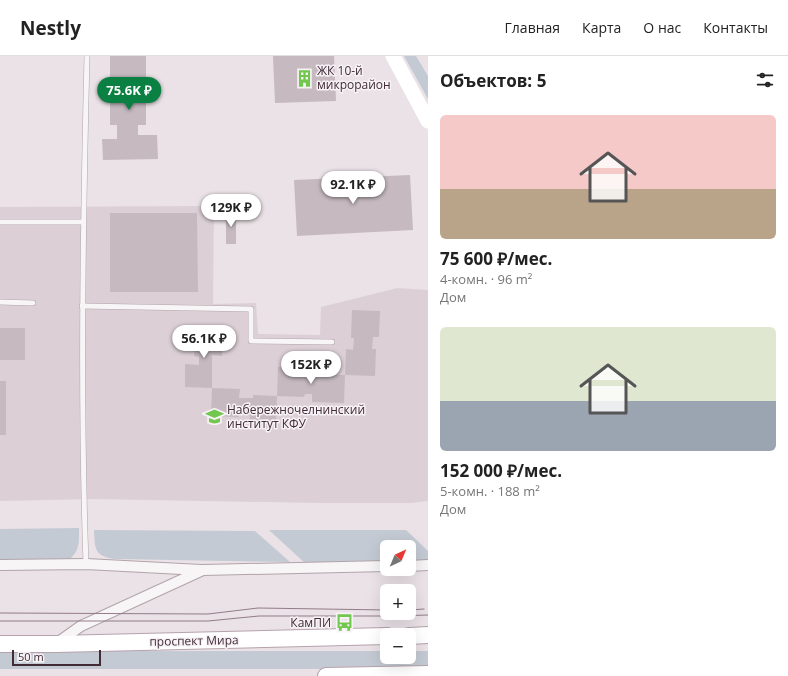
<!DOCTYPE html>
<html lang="ru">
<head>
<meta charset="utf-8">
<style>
  :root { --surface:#fff; --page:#f2f2f2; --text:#222; --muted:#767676; --line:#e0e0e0; --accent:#0b8043 }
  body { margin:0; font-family:"Open Sans",sans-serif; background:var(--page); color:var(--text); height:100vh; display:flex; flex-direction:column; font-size:15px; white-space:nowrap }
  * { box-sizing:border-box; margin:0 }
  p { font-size:13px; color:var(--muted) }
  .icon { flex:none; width:22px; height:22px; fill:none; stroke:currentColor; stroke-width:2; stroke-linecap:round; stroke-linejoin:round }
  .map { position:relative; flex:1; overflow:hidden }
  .panel { display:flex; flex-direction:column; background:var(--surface); width:360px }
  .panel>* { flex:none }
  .needle { width:26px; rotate:44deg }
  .fabs { position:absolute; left:380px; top:484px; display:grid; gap:8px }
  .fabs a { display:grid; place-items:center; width:36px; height:36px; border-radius:6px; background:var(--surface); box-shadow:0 4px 16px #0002; font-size:20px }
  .scale { position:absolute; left:12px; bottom:10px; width:89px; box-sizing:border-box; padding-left:4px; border:2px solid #412b36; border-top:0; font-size:11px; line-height:14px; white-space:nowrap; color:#412b36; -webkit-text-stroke:3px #f7f2f5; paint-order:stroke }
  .price { position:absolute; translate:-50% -34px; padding:0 9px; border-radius:14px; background:#fff; color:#222; font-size:13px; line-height:26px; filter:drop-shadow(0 1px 2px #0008) }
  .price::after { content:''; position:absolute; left:50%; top:24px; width:12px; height:9px; margin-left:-6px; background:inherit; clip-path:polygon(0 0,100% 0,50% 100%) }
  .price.selected { background:var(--accent); color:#fff }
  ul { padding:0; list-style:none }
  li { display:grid; align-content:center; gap:8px; height:212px; padding:0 12px }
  li span { display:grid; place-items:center; height:124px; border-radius:6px; color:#555 }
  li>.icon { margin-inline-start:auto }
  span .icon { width:72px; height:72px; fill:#fffc; stroke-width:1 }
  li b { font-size:17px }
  h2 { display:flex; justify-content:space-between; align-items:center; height:48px; padding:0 12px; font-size:17px }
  header { display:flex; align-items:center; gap:24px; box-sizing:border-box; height:56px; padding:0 20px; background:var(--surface); border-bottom:1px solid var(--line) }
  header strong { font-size:19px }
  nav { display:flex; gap:22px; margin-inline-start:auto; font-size:14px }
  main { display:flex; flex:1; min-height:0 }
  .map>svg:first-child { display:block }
  .built { fill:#dcd0d6 }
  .green { fill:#c4cad3 }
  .building { fill:#c6bac0 }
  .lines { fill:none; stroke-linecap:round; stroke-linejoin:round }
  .lane-casing { stroke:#b1a4aa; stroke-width:6 }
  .street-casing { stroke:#b1a4aa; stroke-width:12 }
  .primary-casing { stroke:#b5a2ac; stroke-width:18 }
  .lane { stroke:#f8f5f7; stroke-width:5 }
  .street { stroke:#f8f5f7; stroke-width:10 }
  .secondary { stroke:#fff; stroke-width:15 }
  .primary { stroke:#fff; stroke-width:16 }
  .tram { stroke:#937c88; stroke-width:1 }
  .labels { text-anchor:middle; stroke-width:3; stroke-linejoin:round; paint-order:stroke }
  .poi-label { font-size:12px; fill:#412b36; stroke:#f7f2f5; text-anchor:start }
  .street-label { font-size:12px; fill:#412b36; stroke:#f7f2f5 }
</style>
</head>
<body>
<header>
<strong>Nestly</strong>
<nav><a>Главная</a><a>Карта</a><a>О нас</a><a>Контакты</a></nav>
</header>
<main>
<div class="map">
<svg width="428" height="620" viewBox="0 0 428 620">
  <rect width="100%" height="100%" fill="#eae2e6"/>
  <path class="built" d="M214 150 213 248 256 247 258 278 320 279 321 251 397 232 428 234V445L411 447H318L94 443 0 445V151Z"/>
  <g class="green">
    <path d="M404 0H416L428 20V43Z"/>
    <path d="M79 472C79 486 80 494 70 503H0V473Z"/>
    <path d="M94 474 255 475 290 506 115 503C94 500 95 493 94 474Z"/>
    <path d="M269 474H406L428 495V504L409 505V491H387V505L306 508Z"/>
    <path d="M0 595H387V601H409V595H428V613H0Z"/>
  </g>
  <g class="building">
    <path d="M110 0H146V69H138V79H157L158 103 103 104 102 83H117V69H110Z"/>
    <path d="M273 0H334L336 45 275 47Z"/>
    <path d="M410 119 413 174 297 180 294 124Z"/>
    <path d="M110 157H197L198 236H110Z"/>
    <rect x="226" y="157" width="10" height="31"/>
    <path d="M352 254 380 255 379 281H373L372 293H376L375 320 345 319 346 293 353 294 354 282H351Z"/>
    <rect x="0" y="272" width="25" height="32"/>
    <path d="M195 275 223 276 222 300 212 299V332L185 331V308L199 309V301L194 300Z"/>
    <path d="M278 311 306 312 305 321H316V318L345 319 344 347 312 346V338H305L304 341 277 340Z"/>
    <rect x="0" y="325" width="6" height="54"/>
    <path d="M212 332 240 333 239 342H253V339L277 340 276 368 249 367 250 358H239V361L211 360Z"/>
  </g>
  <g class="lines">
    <defs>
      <g id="lane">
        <path d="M0 166H83"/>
        <path d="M0 246 33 247"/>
        <path d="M82 250 251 253V285L332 286"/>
        <path d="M86 508C80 339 83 169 87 0"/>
      </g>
      <g id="street">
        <path d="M0 509 86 508 201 514"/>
        <path d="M409 510 428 509"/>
        <path d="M57 587 81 570 203 514 387 510"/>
      </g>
      <g id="primary">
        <path d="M409 580 428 579"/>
        <path d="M0 588H56L387 580"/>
        <path d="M326 620 428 618"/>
      </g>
    </defs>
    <use href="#lane" class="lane-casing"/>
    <use href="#street" class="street-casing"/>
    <use href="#primary" class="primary-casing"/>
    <use href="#lane" class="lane"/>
    <use href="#street" class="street"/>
    <path class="secondary" d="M393 0 428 65"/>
    <use href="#primary" class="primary"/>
    <g class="tram">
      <path d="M409 554 424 553"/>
      <path d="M0 557 208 558 258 552 387 554"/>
      <path d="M0 565H208L259 560H392L428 559"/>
    </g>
  </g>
  <defs>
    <symbol id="building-bare" viewBox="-9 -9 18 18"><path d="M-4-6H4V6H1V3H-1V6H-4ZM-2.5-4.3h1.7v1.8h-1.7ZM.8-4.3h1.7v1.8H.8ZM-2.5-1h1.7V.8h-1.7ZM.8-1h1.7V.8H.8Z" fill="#72c84e" stroke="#f7f2f5" stroke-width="2.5" paint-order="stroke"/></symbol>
    <symbol id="university-bare" viewBox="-9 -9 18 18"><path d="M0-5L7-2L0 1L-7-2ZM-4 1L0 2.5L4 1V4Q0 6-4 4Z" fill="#72c84e" stroke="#f7f2f5" stroke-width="2.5" paint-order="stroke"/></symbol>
    <symbol id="bus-bare" viewBox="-9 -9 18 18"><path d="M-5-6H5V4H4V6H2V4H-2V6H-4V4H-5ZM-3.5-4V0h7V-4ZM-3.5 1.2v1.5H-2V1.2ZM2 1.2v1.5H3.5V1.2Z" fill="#72c84e" stroke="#f7f2f5" stroke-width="2.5" paint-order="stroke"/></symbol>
  </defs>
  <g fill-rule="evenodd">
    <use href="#building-bare" x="292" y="10" width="25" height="25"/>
    <use href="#university-bare" x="202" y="348" width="25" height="25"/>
    <use href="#bus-bare" x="332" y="554" width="25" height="25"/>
  </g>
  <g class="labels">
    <g class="poi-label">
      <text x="317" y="19">ЖК 10-й<tspan x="317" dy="14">микрорайон</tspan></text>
      <text x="227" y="358">Набережночелнинский<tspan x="227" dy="14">институт КФУ</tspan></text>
      <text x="331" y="571" text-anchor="end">КамПИ</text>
    </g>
    <g class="street-label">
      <text transform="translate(194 585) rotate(-1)" y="4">проспект Мира</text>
    </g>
  </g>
</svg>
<div class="fabs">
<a><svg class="needle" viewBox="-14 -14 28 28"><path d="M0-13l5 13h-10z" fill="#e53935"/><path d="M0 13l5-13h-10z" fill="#767676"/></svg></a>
<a>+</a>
<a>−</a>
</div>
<div class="scale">50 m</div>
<b class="price selected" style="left:129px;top:55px">75.6K ₽</b>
<b class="price" style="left:353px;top:149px">92.1K ₽</b>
<b class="price" style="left:231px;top:172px">129K ₽</b>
<b class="price" style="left:204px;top:303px">56.1K ₽</b>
<b class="price" style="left:311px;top:329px">152K ₽</b>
</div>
<section class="panel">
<h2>Объектов: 5<svg class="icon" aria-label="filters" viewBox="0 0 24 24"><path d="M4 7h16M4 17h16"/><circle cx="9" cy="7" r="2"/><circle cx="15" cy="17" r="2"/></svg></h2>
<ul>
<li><span style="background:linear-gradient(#f6c9c9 60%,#b9a48a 0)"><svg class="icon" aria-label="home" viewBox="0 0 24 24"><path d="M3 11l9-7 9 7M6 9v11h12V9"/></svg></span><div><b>75 600 ₽/мес.</b><p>4-комн. · 96 m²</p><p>Дом</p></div></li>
<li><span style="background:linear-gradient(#dfe7d0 60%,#9aa5b1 0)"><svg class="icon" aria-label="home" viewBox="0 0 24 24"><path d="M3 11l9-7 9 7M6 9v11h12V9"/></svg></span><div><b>152 000 ₽/мес.</b><p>5-комн. · 188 m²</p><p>Дом</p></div></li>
</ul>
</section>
</main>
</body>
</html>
